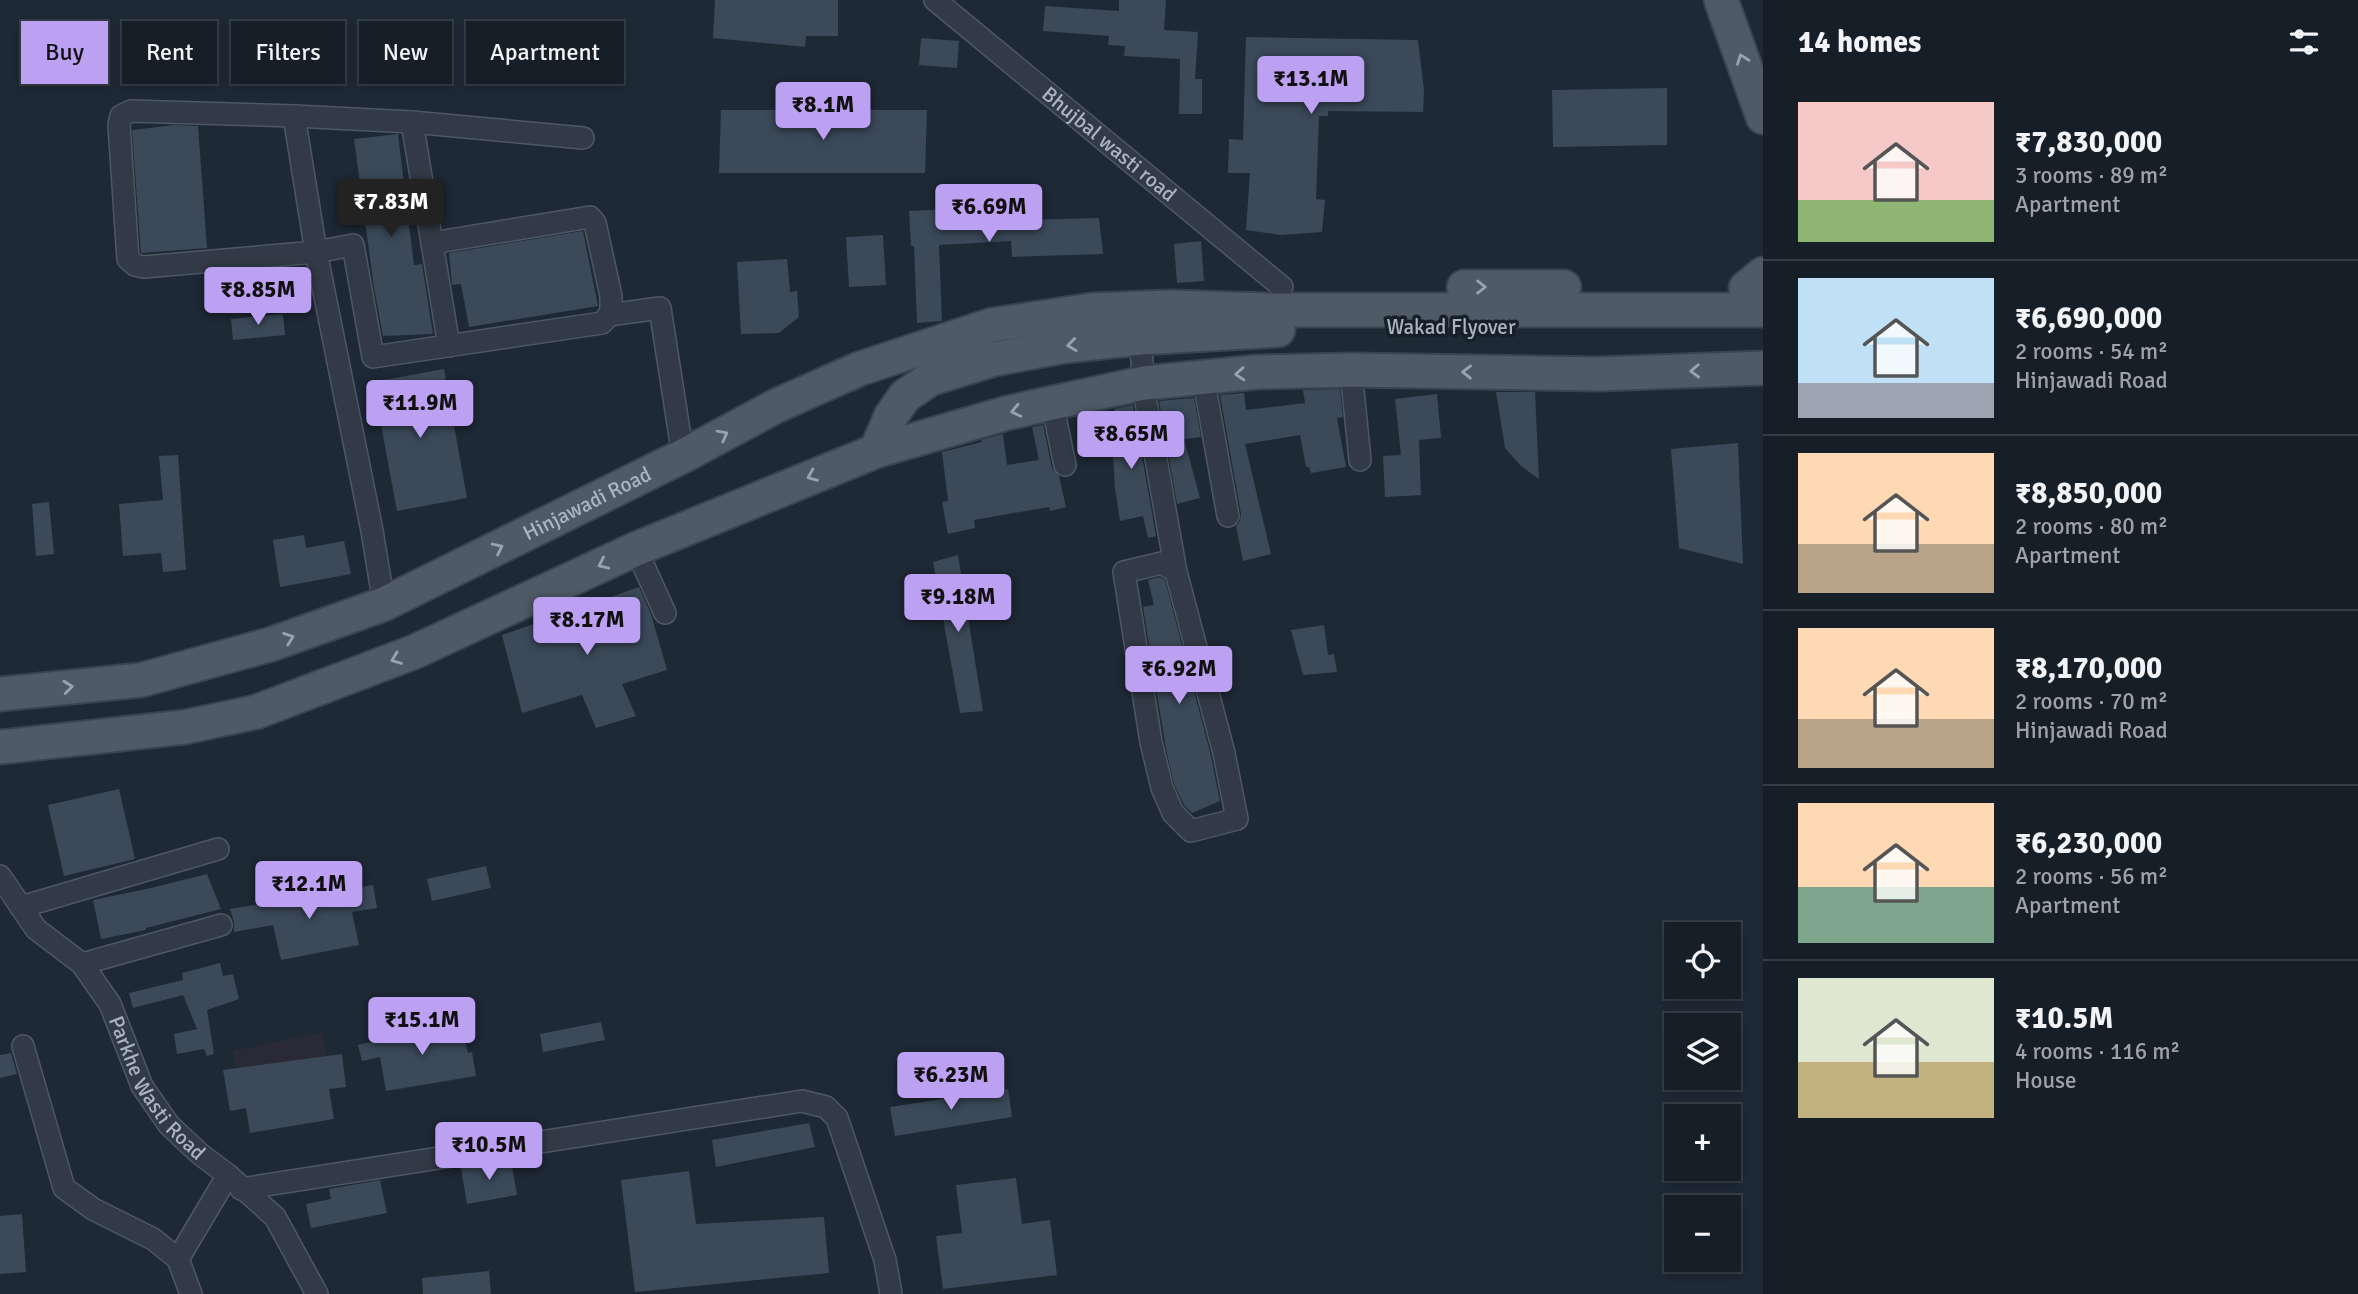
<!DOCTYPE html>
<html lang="en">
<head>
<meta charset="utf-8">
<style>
  :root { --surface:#161f28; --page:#1f2730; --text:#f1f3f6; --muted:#9ea2a8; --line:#353d45; --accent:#bca0f2 }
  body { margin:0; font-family:Signika,sans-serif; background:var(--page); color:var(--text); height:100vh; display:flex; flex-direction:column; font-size:26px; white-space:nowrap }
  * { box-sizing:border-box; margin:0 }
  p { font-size:23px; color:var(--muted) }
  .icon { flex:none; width:38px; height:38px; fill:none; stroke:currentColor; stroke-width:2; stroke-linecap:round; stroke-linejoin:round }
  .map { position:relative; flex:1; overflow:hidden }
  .side { display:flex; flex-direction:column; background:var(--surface); width:595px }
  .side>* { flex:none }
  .banner { position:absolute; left:21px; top:21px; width:665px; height:63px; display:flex; gap:14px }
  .controls { position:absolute; left:1664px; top:922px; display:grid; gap:14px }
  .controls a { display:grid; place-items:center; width:77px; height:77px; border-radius:0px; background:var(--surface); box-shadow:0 4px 10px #0003,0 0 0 2px var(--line); font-size:35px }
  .price { position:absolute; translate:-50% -60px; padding:0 16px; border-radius:7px; background:var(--accent); color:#111; font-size:23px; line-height:46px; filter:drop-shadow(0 2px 4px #0008) }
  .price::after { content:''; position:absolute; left:50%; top:42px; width:21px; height:16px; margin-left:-10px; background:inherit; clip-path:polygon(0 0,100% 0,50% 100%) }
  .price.active { background:#222; color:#fff }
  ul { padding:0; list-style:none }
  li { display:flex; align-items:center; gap:21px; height:175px; padding:0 35px }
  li+li { border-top:2px solid var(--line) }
  li span { display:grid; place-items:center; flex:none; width:196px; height:140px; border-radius:0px; color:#555 }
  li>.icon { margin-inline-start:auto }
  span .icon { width:84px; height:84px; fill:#fffc; stroke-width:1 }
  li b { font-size:30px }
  h2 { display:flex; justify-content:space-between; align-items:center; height:84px; padding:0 35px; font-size:30px }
  .chip { padding:0 24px; border-radius:0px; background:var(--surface); box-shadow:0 4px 10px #0003,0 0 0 2px var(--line); font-size:24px; line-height:63px }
  .chip.active { background:var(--accent); color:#111 }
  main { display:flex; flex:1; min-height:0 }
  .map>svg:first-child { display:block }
  .medical { fill:#2a2937 }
  .building { fill:#3b4959 }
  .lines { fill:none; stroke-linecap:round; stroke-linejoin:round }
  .minor-casing { stroke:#4e5865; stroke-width:24 }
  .primary-casing { stroke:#3a4450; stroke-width:37 }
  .minor { stroke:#313a46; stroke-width:21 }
  .primary { stroke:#4f5a67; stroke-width:33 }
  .oneway { stroke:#98a3b1 }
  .labels { text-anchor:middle; stroke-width:7; stroke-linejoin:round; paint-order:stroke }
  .street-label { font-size:21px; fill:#aab5c4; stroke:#17202a }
</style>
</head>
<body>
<main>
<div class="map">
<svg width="1763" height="1294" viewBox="0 0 1763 1294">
  <rect width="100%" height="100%" fill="#1e2936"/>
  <path class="medical" d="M322 1032 327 1057 238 1076 233 1051Z"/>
  <g class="building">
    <path d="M715 0H838V36H806L805 47 713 38Z"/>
    <path d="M1119 0H1166L1164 30 1198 32 1195 79H1202V114H1179L1180 59 1124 56 1125 46 1108 45 1109 36 1043 31 1045 6 1119 11Z"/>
    <path d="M1246 37 1418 40 1424 90 1423 112 1328 111V116H1319L1316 199 1325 200 1322 232 1281 235 1246 230 1250 173H1228L1229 139 1243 140Z"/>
    <path d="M921 38 959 41 957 68 919 65Z"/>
    <path d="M1667 88V145L1553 147 1552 90Z"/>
    <path d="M721 110H927L925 173H719Z"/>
    <path d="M175 125 198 126 207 248 141 253 132 130Z"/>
    <path d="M398 134 414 265 422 264 433 334 383 336 374 288 354 139Z"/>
    <path d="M989 207V221L1099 218 1103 254 1012 257 1011 241 939 245 942 321 917 323 914 246H911L909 211Z"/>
    <path d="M583 231 598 306 469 327 461 284 452 285 449 253Z"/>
    <path d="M883 235 886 285 849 287 846 237Z"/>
    <path d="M1201 241 1204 281 1177 283 1174 244Z"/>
    <path d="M787 259 790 292 797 291 799 317 779 333 741 334 737 262Z"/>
    <path d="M283 314 285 335 233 340 231 319Z"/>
    <path d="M444 369 467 498 397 511 373 382Z"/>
    <path d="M1340 389 1343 417 1337 418 1346 467 1311 473 1309 467H1306L1300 435 1245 444 1271 554 1243 561 1236 526 1240 521 1241 514 1220 395 1244 393 1246 410 1305 403 1303 390Z"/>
    <path d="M1496 392H1535L1539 479 1521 466 1505 448Z"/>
    <path d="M1437 394 1441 438 1419 440 1421 495 1385 497 1383 456 1401 455 1395 399Z"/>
    <path d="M1194 398 1201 437 1184 439 1200 498 1177 504 1159 401Z"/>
    <path d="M1133 405 1156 536 1148 538 1143 516 1120 521 1115 488 1112 439H1117L1114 409Z"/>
    <path d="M1043 425 1052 468 1059 476 1066 507 1050 511 1049 507 974 520 975 528 948 534 942 502 948 501 942 452 982 442 981 440 1003 434 1007 465 1039 460 1032 427Z"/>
    <path d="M1738 443 1743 564 1679 548 1671 449Z"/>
    <path d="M178 455 186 570 163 572 161 553 123 556 119 504 163 500 159 456Z"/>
    <path d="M49 502 54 554 36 556 32 504Z"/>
    <path d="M304 535 306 548 344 541 351 574 280 587 273 540Z"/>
    <path d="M958 555 983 711 960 713 933 562Z"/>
    <path d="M1160 577 1165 580 1211 756 1220 801 1192 813 1184 805 1174 784 1166 749 1143 607 1154 605 1148 580Z"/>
    <path d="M639 587 651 614 667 670 622 684 636 716 596 728 582 695 522 713 502 635Z"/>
    <path d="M1324 625 1328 655 1334 654 1337 672 1303 675 1291 630Z"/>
    <path d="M119 789 135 859 64 876 48 805Z"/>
    <path d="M486 866 491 888 432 901 427 879Z"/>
    <path d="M207 874 221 909 146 928V930L101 939 93 900 151 888Z"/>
    <path d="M373 885 377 908 352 912 359 945 281 960 273 925 234 932V922L230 909Z"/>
    <path d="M220 963 223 976 233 974 239 999 207 1010 214 1054 207 1056 204 1049 177 1054 174 1034 197 1029 183 995 133 1008 129 993 183 980 182 973Z"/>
    <path d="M461 1022 468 1053 472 1052 476 1076 386 1091 380 1057 362 1061 358 1045Z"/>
    <path d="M601 1022 605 1040 543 1052 540 1034Z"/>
    <path d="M11 1053 17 1074 0 1078V1055Z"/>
    <path d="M342 1054 346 1087 329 1089 334 1119 250 1133 246 1108 230 1111 223 1070Z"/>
    <path d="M1008 1089 1012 1117 895 1136 890 1107Z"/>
    <path d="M809 1123 815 1147 716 1167 712 1140Z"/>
    <path d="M511 1160 517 1195 467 1204 461 1168Z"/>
    <path d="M689 1171 696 1224 824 1217 829 1273 635 1292 621 1180Z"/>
    <path d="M1016 1178 1022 1224 1050 1220 1057 1275 943 1289 936 1236 962 1233 956 1185Z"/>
    <path d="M380 1180 387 1213 311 1228 306 1204 331 1199 329 1189Z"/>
    <path d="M22 1214 26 1272 0 1274V1216Z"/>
    <path d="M489 1271 491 1294H423L422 1278Z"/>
  </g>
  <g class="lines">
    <defs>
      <g id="minor">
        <path id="s1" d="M935 0 1282 287"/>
        <path d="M294 116 412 122 583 138"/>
        <path d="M412 122 449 346"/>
        <path d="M609 315 660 308 683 456"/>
        <path d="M1140 338 1145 397 1176 572"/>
        <path d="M1351 370 1360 460"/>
        <path d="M1203 376 1228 516"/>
        <path d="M1052 403 1065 465"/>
        <path d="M636 549 665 613"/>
        <path d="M1162 563 1176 572 1224 753 1237 819 1191 831 1173 813 1162 788 1151 742 1124 572Z"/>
        <path d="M384 604 372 531 316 252 294 116 131 111 121 116 119 125 128 259 135 265 144 267 316 252 353 245 373 357 602 323 611 313V296L595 223 590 217 432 243"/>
        <path id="s2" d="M0 876 36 929 82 964 110 1004 142 1086 169 1125 200 1154 228 1175 275 1217 317 1294"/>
        <path d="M21 907 218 849"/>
        <path d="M82 964 221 925"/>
        <path d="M23 1046 64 1188 93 1209 153 1239 178 1259 191 1294"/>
        <path d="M241 1189 802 1101 826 1107 837 1118 885 1260 891 1294"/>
        <path d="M178 1259 228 1175"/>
      </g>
      <g id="primary">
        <path d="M1721 0 1763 117"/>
        <path d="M1464 287H1564"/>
        <path d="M1746 288 1763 274"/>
        <path d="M876 451 891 416 905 396 930 379 994 359 1065 346 1140 338 1278 330"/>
        <path id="s3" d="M0 694 141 680 272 644 384 604 683 456 778 405 859 369 992 325 1092 310 1170 307 1268 310H1763"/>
        <path d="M0 747 185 727 256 712 414 652 636 549 876 451 1007 413 1052 403 1144 383 1257 372 1351 370 1599 374 1763 368"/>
      </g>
    </defs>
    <use href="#minor" class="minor-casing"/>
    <use href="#primary" class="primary-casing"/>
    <use href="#minor" class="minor"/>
    <use href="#primary" class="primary"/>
  </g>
  <defs><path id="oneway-chevron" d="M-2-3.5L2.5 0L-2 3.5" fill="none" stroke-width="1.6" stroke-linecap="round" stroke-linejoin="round" transform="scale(1.75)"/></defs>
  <g class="oneway">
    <use href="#oneway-chevron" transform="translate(1742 59) rotate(-110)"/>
    <use href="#oneway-chevron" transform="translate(1481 287)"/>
    <use href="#oneway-chevron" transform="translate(1072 345) rotate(173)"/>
    <use href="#oneway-chevron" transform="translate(1695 371) rotate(178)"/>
    <use href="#oneway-chevron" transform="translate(1467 372) rotate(-179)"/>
    <use href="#oneway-chevron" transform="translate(1240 374) rotate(176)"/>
    <use href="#oneway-chevron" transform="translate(1016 411) rotate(167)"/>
    <use href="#oneway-chevron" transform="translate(723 435) rotate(-28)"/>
    <use href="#oneway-chevron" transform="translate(812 476) rotate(158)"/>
    <use href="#oneway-chevron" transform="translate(498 548) rotate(-26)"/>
    <use href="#oneway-chevron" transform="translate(603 564) rotate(155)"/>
    <use href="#oneway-chevron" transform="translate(289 638) rotate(-20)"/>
    <use href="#oneway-chevron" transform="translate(396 659) rotate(159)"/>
    <use href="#oneway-chevron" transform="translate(68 687) rotate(-6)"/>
  </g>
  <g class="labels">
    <g class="street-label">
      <text dy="7" stroke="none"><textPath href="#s1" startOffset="226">Bhujbal wasti road</textPath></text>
      <text x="1451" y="334">Wakad Flyover</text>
      <text dy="7" stroke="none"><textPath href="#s3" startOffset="623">Hinjawadi Road</textPath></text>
      <text dy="7" stroke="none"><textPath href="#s2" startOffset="268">Parkhe Wasti Road</textPath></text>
    </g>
  </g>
</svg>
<div class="controls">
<a><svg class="icon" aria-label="locate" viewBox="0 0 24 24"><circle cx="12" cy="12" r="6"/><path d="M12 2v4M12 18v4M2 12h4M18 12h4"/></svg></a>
<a><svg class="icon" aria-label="layers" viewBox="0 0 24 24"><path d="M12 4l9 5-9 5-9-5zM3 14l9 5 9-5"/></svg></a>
<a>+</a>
<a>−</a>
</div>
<b class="price" style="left:1311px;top:116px">₹13.1M</b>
<b class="price" style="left:823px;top:142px">₹8.1M</b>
<b class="price active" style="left:391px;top:239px">₹7.83M</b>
<b class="price" style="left:989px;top:244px">₹6.69M</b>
<b class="price" style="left:258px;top:327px">₹8.85M</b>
<b class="price" style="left:420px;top:440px">₹11.9M</b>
<b class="price" style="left:1131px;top:471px">₹8.65M</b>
<b class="price" style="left:958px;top:634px">₹9.18M</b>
<b class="price" style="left:587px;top:657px">₹8.17M</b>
<b class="price" style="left:1179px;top:706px">₹6.92M</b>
<b class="price" style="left:309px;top:921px">₹12.1M</b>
<b class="price" style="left:422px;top:1057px">₹15.1M</b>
<b class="price" style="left:951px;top:1112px">₹6.23M</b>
<b class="price" style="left:489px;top:1182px">₹10.5M</b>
<div class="banner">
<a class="chip active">Buy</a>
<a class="chip">Rent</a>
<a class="chip">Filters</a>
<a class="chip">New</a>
<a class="chip">Apartment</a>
</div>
</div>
<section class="side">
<h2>14 homes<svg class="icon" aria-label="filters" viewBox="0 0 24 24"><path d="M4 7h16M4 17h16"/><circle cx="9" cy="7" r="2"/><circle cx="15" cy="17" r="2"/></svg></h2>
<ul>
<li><span style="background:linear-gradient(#f6c9c9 70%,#8fb573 0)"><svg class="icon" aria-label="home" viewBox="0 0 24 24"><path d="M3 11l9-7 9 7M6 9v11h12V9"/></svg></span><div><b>₹7,830,000</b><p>3 rooms · 89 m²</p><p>Apartment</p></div></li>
<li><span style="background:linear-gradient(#bfe0f5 75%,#9aa5b1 0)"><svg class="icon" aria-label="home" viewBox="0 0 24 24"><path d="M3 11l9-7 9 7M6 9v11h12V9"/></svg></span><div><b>₹6,690,000</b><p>2 rooms · 54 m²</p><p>Hinjawadi Road</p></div></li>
<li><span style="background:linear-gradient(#ffd9b3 65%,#b9a48a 0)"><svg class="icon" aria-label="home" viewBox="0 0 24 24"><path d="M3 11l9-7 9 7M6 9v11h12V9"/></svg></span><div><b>₹8,850,000</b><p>2 rooms · 80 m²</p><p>Apartment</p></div></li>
<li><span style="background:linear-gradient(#ffd9b3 65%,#b9a48a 0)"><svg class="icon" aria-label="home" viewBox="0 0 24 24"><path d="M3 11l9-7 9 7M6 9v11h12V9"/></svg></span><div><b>₹8,170,000</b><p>2 rooms · 70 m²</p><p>Hinjawadi Road</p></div></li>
<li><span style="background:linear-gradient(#ffd9b3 60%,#7fa58c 0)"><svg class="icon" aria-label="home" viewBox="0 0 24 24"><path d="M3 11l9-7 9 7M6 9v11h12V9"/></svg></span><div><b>₹6,230,000</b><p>2 rooms · 56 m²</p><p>Apartment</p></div></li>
<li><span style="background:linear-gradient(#dfe7d0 60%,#c2b280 0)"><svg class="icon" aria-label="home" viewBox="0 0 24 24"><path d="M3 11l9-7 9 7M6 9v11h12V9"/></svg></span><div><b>₹10.5M</b><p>4 rooms · 116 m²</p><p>House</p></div></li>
</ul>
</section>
</main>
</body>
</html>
